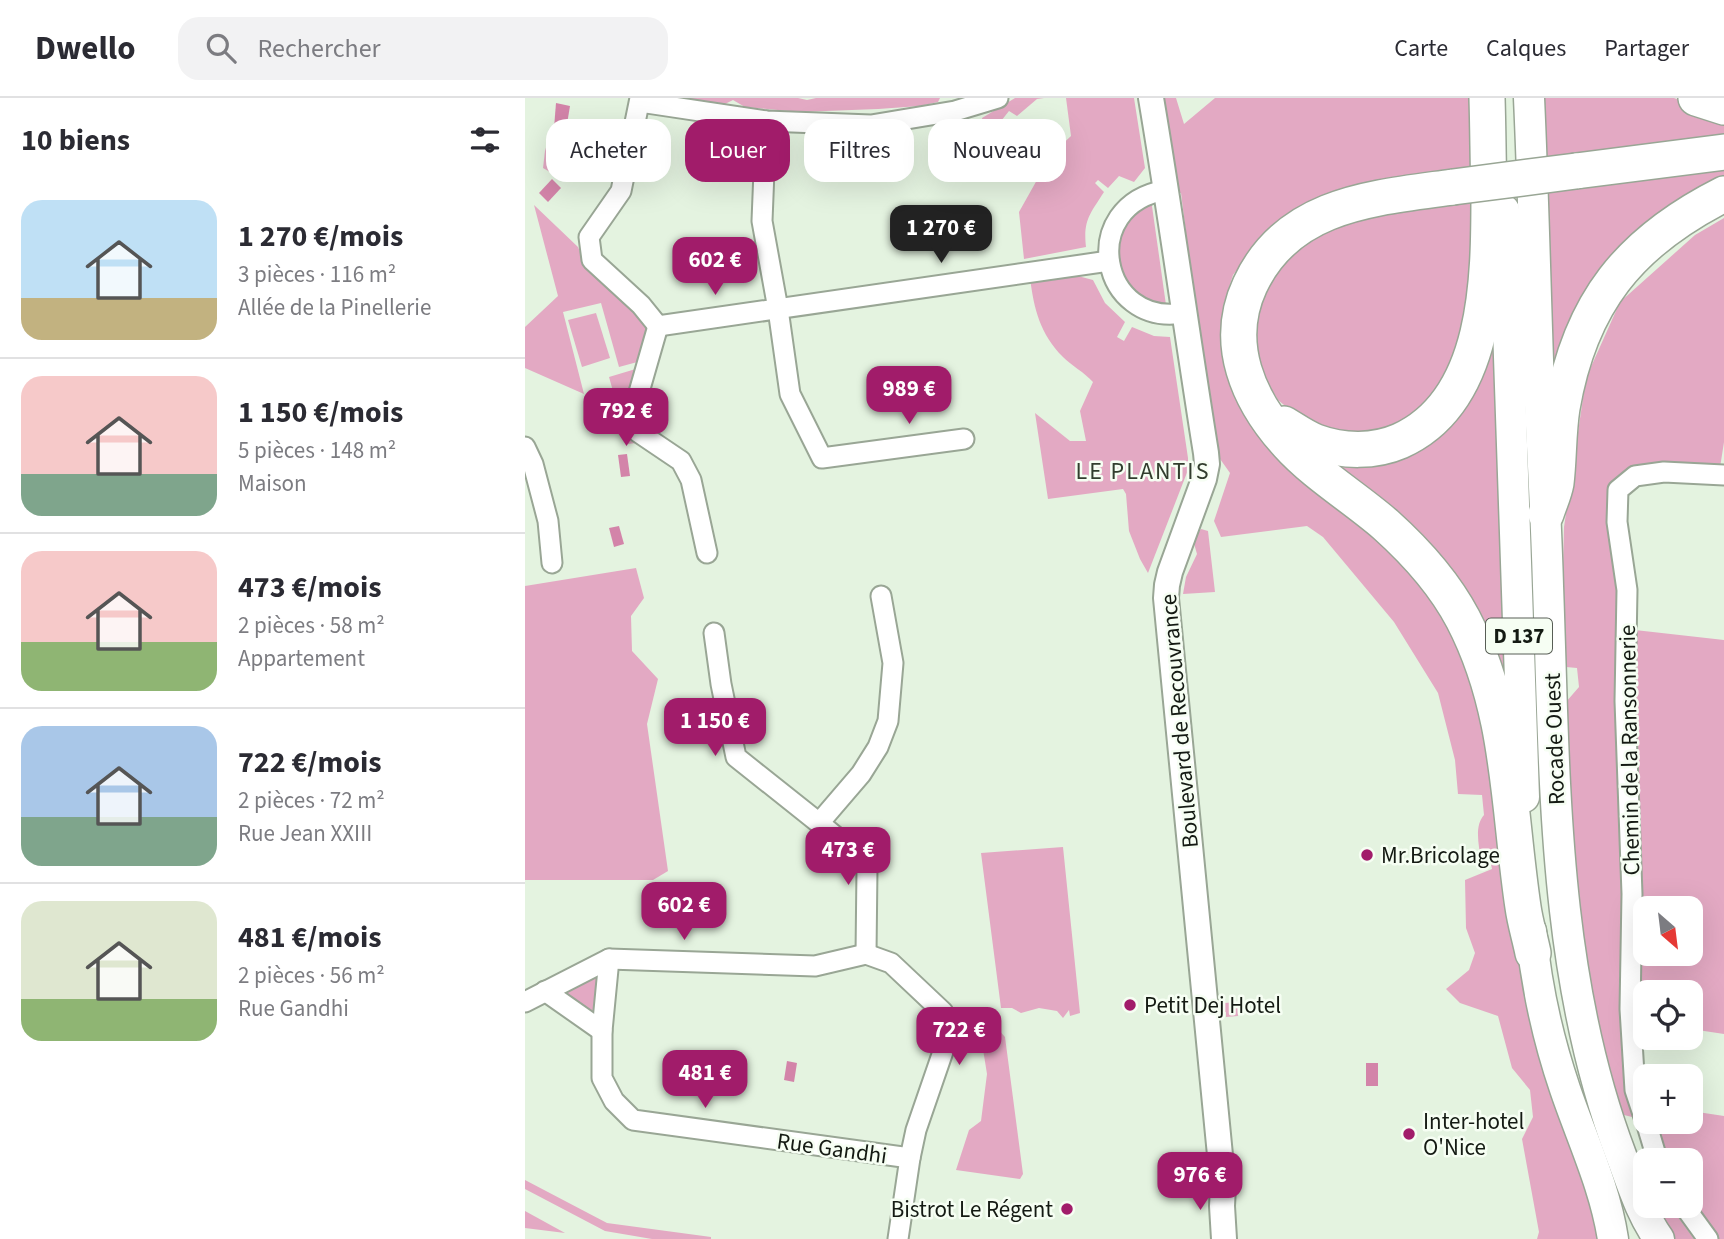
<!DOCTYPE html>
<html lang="fr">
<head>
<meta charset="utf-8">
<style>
  :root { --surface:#fff; --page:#f2f2f3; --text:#2b2b33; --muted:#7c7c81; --line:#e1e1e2; --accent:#a11c6a }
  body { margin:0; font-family:"Source Sans 3",sans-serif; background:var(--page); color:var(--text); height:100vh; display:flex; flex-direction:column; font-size:26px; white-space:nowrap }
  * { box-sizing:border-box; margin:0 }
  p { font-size:23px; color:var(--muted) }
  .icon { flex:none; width:38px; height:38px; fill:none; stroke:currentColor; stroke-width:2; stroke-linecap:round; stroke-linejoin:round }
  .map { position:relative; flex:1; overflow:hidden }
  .side { display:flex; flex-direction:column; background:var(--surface); width:525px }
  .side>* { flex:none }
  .hud { position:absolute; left:21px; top:21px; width:665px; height:63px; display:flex; gap:14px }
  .needle { width:46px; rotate:152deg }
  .controls { position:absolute; left:1108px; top:798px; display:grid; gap:14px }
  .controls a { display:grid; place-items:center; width:70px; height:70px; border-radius:14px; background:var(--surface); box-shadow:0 7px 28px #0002; font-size:35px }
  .price { position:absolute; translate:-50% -60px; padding:0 16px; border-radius:14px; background:var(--accent); color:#fff; font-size:23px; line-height:46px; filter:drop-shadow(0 2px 4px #0008) }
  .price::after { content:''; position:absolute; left:50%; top:42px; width:21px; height:16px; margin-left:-10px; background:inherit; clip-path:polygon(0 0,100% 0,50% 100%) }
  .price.active { background:#222; color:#fff }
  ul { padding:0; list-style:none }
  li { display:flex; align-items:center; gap:21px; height:175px; padding:0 21px }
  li+li { border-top:2px solid var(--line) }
  li span { display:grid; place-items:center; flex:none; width:196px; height:140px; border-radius:21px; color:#555 }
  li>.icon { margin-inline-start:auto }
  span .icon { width:84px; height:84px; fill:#fffc; stroke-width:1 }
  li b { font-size:30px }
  h2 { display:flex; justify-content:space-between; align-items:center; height:84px; padding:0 21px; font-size:30px }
  .chip { padding:0 24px; border-radius:21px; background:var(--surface); box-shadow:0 7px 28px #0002; font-size:24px; line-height:63px }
  .chip.active { background:var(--accent); color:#fff }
  header { display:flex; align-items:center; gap:42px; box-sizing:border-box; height:98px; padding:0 35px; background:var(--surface); border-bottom:2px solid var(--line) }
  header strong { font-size:33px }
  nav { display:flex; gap:38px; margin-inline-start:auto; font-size:24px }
  .search { width:490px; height:63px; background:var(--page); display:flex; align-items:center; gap:18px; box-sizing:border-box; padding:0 24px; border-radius:21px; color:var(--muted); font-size:26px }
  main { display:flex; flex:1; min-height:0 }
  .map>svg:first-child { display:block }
  .green { fill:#e3a9c3; fill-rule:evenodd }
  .water { fill:#d384a9 }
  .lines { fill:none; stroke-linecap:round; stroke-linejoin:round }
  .minor-casing { stroke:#99a695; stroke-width:23 }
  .tertiary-casing { stroke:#99a695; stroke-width:28 }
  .primary-casing { stroke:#99a695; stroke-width:33 }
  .motorway-casing { stroke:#99a695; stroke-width:38 }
  .minor { stroke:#fff; stroke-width:19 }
  .tertiary { stroke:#fff; stroke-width:24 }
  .primary { stroke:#fff; stroke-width:30 }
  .motorway { stroke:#fff; stroke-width:35 }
  .motorway-bridge-casing { stroke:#99a695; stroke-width:38; stroke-linecap:butt }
  .motorway-bridge { stroke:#fff; stroke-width:35 }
  .poi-dot { fill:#a11c6a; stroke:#f6fef3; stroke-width:2.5 }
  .labels { text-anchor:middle; stroke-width:5; stroke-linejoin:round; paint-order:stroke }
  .shield { fill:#f6fef3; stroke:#585e56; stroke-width:2 }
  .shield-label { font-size:21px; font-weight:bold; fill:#141a13 }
  .street-label { font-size:23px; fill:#141a13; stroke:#f6fef3 }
  .poi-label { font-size:23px; fill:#141a13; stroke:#f6fef3; text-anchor:start }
  .neighbourhood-label { font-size:24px; letter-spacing:2px; fill:#323d2e; stroke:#f6fef3 }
</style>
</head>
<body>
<header>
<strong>Dwello</strong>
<div class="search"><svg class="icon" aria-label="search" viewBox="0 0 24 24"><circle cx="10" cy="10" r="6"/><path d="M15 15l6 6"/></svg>Rechercher</div>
<nav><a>Carte</a><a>Calques</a><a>Partager</a></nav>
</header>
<main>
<section class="side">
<h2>10 biens<svg class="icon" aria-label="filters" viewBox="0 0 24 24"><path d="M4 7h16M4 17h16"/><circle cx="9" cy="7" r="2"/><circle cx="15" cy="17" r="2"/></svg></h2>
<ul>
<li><span style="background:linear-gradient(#bfe0f5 70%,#c2b280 0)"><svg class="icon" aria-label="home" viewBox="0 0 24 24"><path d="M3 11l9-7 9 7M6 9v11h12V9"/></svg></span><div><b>1 270 €/mois</b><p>3 pièces · 116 m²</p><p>Allée de la Pinellerie</p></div></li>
<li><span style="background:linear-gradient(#f6c9c9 70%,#7fa58c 0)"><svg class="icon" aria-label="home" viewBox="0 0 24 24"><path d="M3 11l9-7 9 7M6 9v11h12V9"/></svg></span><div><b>1 150 €/mois</b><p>5 pièces · 148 m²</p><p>Maison</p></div></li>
<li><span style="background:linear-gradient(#f6c9c9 65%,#8fb573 0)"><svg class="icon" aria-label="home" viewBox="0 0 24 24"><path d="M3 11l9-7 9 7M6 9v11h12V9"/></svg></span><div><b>473 €/mois</b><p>2 pièces · 58 m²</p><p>Appartement</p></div></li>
<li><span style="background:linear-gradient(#a9c7e8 65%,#7fa58c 0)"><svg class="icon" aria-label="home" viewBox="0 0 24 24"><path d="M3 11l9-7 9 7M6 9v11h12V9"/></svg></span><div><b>722 €/mois</b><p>2 pièces · 72 m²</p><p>Rue Jean XXIII</p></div></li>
<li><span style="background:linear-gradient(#dfe7d0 70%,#8fb573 0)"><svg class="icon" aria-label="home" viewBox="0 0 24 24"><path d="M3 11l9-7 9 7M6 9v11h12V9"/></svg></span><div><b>481 €/mois</b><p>2 pièces · 56 m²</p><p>Rue Gandhi</p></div></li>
</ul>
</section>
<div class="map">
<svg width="1199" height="1141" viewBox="0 0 1199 1141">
  <rect width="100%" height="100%" fill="#e4f3e0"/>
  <g class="green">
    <path d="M160 0H273L282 2 291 0H415L413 4 395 8 353 11 274 14 220 9 208 2 198 7Z"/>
    <path d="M490 0H519L512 1 492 18 484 13 461 42 457 20Z"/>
    <path d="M541 0H609L620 70 609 84 594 78 583 90 573 82 570 85 579 94C565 116 558 122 561 149L499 161 494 114 526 57 546 38Z"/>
    <path d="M634 0H651L659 26 690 0H951L954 68 770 113 738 138 708 177 698 208 697 246 847 424 930 516 1082 1141H1012L1014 1134 997 1041 1008 1019 1005 992 987 970 973 918 935 905 921 891 944 872 950 855 941 830 940 782 967 771 965 761 956 762C954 748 949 728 959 717L957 697 933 696 930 662 913 595 869 524 798 439 782 428 696 439 689 423 705 375 688 351 656 95H649Z"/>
    <path d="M1015 0H1149L1181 12 1199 15V42L1019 64Z"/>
    <path d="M26 32 42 35 44 63 32 78 18 70 20 53Z"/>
    <path d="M1199 68V90L1114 145 1029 337 1021 92Z"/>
    <path d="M956 100 952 206 919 297 867 334 812 335 776 321 753 302 741 282 732 254 729 220 742 179 769 152 806 131 844 120Z"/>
    <path d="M626 101 641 207H630L614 201 599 185 589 148 590 134Z"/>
    <path d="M9 107 53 149 58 161C70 172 119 219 122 231 124 241 119 254 116 263L94 269 76 205 38 214 59 296 0 270V229L33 198Z"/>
    <path d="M1199 120V344L1194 376 1139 374 1093 392 1101 531 1199 542V936L1166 931V894H1120V925L1107 923 1111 1020 1099 1017 1084 978 1068 909 1053 813 1044 722 1041 604 1054 589 1052 570 1041 569 1037 515 1039 429 1061 280 1095 204 1170 137ZM1120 810H1166V856H1120Z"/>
    <path d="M972 164 987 618 968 562 776 342 905 333Z"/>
    <path d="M519 178 523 183 553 178 568 182 580 205 600 224 592 239 599 243 607 229 629 238 645 239 663 360V372L623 475 615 461 604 433 601 396 598 391 523 401 510 315 545 343H561L555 313 568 284C559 274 547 268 538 259 515 236 509 211 505 180Z"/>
    <path d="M71 215 85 260 57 269 43 222Z"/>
    <path d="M114 270 101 315 111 345 103 346 84 279Z"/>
    <path d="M676 431 683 433 690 494 658 496 661 479 672 456 668 442Z"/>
    <path d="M111 470 119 500 106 518 107 553 133 581 122 626 143 773 128 782H0V488Z"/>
    <path d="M538 749 555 915 545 918 544 912 538 920 532 913 514 910 496 915 487 910H476L456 755Z"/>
    <path d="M75 875 71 913 67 916 35 895Z"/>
    <path d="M712 904 713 918 701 919V914H688L687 906Z"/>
    <path d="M472 930 480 939 498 1076 495 1081 431 1072 444 1032 456 1023 462 976 457 945 466 931Z"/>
    <path d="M1166 1013 1199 1018V1141H1183L1166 1108V1062H1134L1121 1024H1166Z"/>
    <path d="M0 1082 82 1125 186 1139V1141H127L80 1133 0 1091Z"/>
    <path d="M1127 1108H1145L1169 1141H1147Z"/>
    <path d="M0 1113 40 1135 0 1130Z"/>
  </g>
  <g class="water">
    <path d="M31 5 45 8 41 32 29 30Z"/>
    <path d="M27 81 36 90 23 104 14 95Z"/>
    <path d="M102 356 105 378 96 379 93 357Z"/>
    <path d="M94 428 99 446 89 449 84 430Z"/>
    <path d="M262 963 272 965 269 984 259 982Z"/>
    <rect x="841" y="965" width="12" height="23"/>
  </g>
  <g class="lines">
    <defs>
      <g id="minor">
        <path d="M115 0 96 93 64 139 67 162 116 207 133 228"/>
        <path d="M115 4 241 23 346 27 430 13 473 0"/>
        <path d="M241 23 237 123 253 211 265 296 297 360 439 341"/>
        <path d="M641 92C551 107 575 230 659 215"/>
        <path d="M133 228 584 163"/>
        <path d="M133 228 108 315 113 334 156 363 166 382 182 455"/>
        <path d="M0 349 8 366 23 423 27 465"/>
        <path d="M189 535 196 586 211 659 294 725 337 760 342 770 341 856"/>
        <path d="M294 725 336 676 353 649 363 623 368 565 356 498"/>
        <path d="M84 861 77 933V980L89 1003 108 1022 385 1060"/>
        <path d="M20 893 77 933"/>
        <path d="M0 904 84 861 290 868 341 856 366 865 418 914 422 931V942L391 1032 385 1060 373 1141"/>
        <path d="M1120 1022 1110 992 1105 911 1107 796 1100 603 1102 492 1092 424 1093 392 1110 378 1139 374 1199 377"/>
        <path d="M1121 1024 1130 1054 1134 1062"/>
        <path d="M1159 1108 1183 1141"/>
      </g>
      <path id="tertiary" d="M626 0C646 118 662 237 681 355L682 366 679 381 645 474 642 487 641 500 698 1088 697 1108 699 1141"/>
      <g id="primary">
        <path d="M1004 0C1008 87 1010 174 1013 262 1016 337 1021 413 1023 488 1030 678 1027 876 1096 1057 1107 1086 1116 1116 1134 1141"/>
        <path d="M979 112 999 699"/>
        <path d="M1006 833C1011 886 1023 941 1040 991 1057 1041 1080 1089 1088 1141"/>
      </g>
      <g id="motorway">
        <path d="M1171 0 1199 9"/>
        <path d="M1051 73 1199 54"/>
        <path d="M928 89C849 100 763 105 725 187 698 245 723 302 763 346 790 376 830 400 861 427 891 454 919 485 938 521 986 613 983 709 998 809 1000 824 1005 840 1008 855"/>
        <path d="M759 326C769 332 780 340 791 344 818 354 850 354 875 343 964 303 964 179 964 96 963 64 963 32 962 0"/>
        <path d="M1021 416C1024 406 1029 396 1031 385 1034 360 1033 335 1037 310 1055 205 1104 144 1199 96"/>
      </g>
    </defs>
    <use href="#minor" class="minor-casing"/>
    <use href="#tertiary" class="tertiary-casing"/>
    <use href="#primary" class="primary-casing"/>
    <use href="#motorway" class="motorway-casing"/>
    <use href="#minor" class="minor"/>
    <use href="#tertiary" class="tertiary"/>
    <use href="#primary" class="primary"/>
    <use href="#motorway" class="motorway"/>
    <defs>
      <path id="motorway-bridge" d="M928 89 1051 73"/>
    </defs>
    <use href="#motorway-bridge" class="motorway-bridge-casing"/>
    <use href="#motorway-bridge" class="motorway-bridge"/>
  </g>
  <g class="poi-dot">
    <circle cx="842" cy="757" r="7"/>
    <circle cx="605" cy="907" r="7"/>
    <circle cx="884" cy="1036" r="7"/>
    <circle cx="542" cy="1111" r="7"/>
  </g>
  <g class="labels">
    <rect class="shield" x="961" y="520.5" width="66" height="35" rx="5"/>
    <g class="shield-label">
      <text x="994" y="545">D 137</text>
    </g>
    <g class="street-label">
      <text transform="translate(654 623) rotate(-95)" y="8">Boulevard de Recouvrance</text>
      <text transform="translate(1029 641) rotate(-92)" y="8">Rocade Ouest</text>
      <text transform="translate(1104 652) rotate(-91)" y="8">Chemin de la Ransonnerie</text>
      <text transform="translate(307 1050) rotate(8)" y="8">Rue Gandhi</text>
    </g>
    <g class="poi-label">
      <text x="856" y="765">Mr.Bricolage</text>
      <text x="619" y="915">Petit Dej Hotel</text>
      <text x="898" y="1031">Inter-hotel<tspan x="898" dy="26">O'Nice</tspan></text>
      <text x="528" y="1119" text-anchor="end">Bistrot Le Régent</text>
    </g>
    <g class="neighbourhood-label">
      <text x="618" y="381">LE PLANTIS</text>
    </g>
  </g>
</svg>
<div class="controls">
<a><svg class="needle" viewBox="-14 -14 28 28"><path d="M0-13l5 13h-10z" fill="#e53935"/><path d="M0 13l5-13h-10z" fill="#7c7c81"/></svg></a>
<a><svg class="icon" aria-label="locate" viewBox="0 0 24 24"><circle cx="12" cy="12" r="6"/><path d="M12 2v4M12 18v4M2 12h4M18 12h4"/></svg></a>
<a>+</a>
<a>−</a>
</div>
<b class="price active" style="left:416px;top:167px">1 270 €</b>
<b class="price" style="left:190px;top:199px">602 €</b>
<b class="price" style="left:384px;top:328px">989 €</b>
<b class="price" style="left:101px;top:350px">792 €</b>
<b class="price" style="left:190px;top:660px">1 150 €</b>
<b class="price" style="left:323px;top:789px">473 €</b>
<b class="price" style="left:159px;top:844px">602 €</b>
<b class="price" style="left:434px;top:969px">722 €</b>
<b class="price" style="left:180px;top:1012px">481 €</b>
<b class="price" style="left:675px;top:1114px">976 €</b>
<div class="hud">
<a class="chip">Acheter</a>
<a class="chip active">Louer</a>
<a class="chip">Filtres</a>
<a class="chip">Nouveau</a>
</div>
</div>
</main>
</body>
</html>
